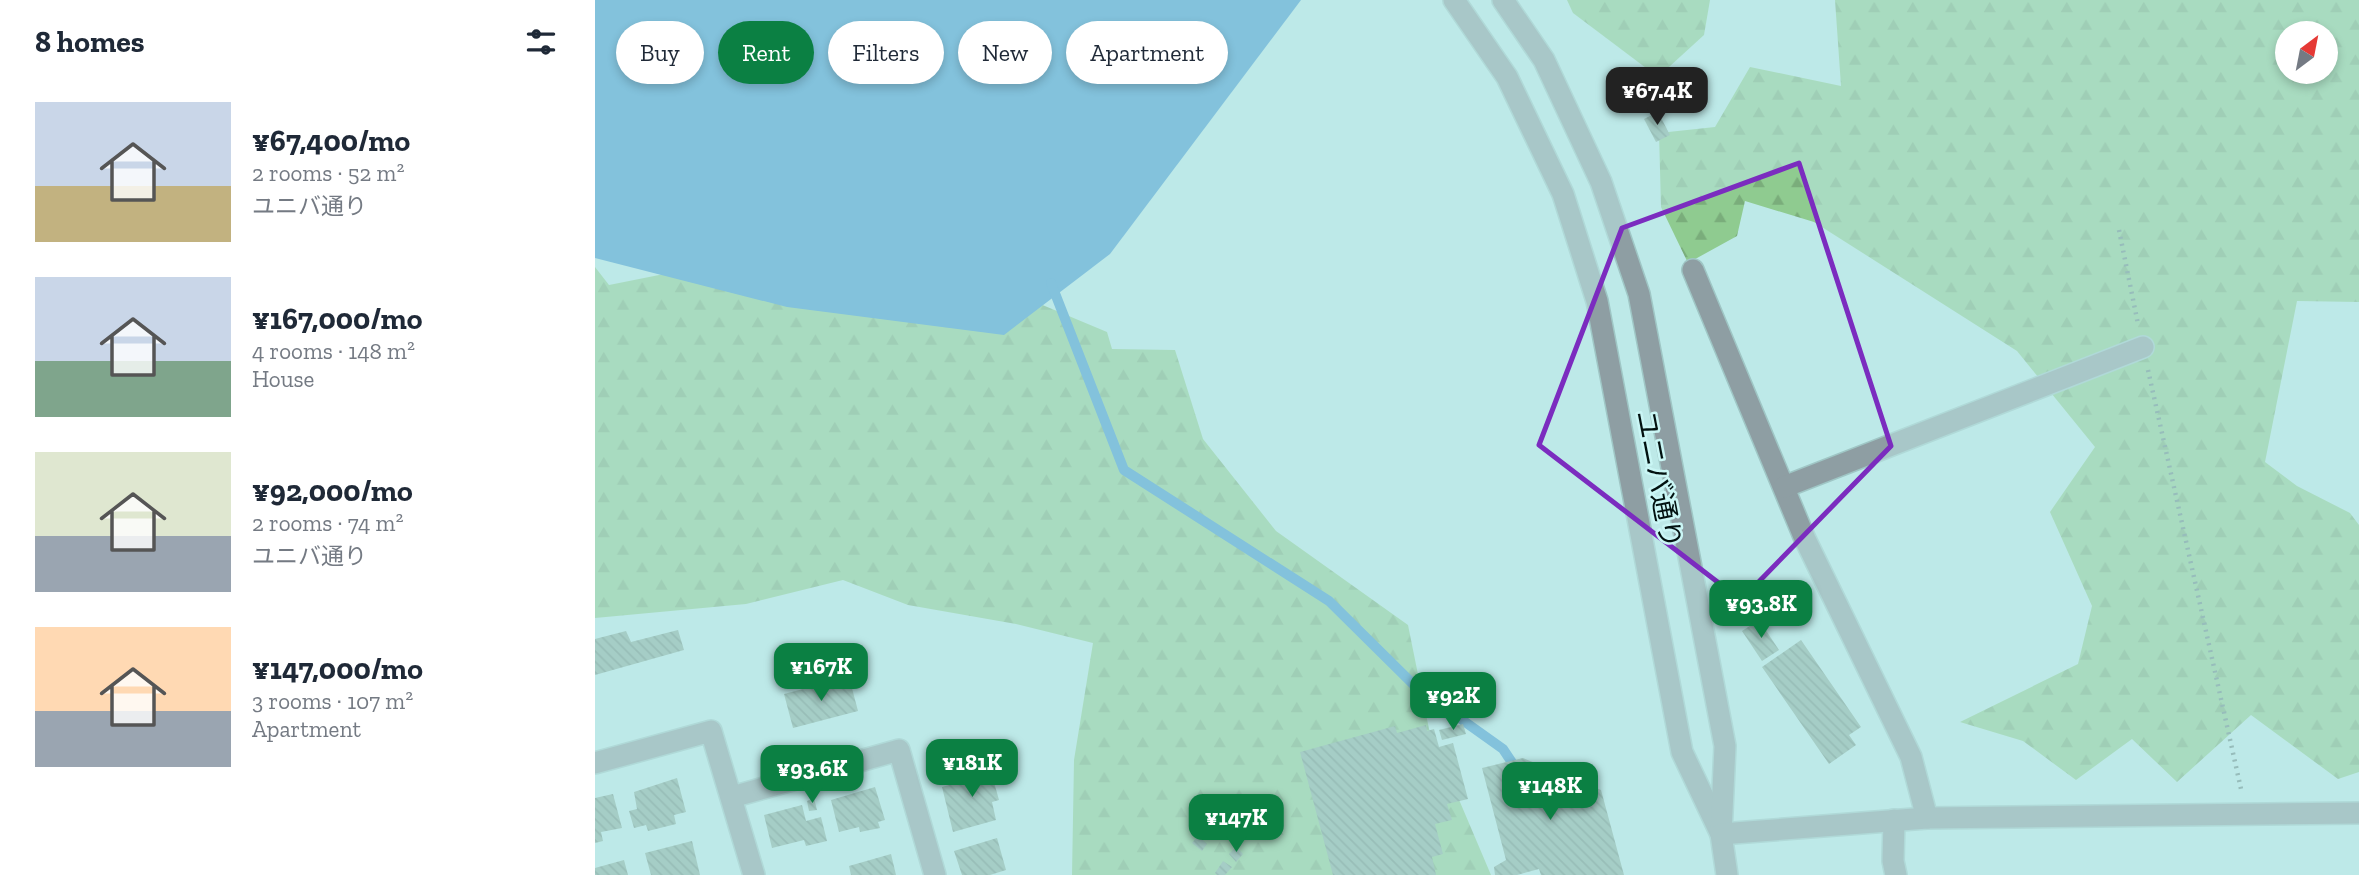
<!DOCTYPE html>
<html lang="en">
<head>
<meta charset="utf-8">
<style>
  :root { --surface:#fff; --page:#f6f6f7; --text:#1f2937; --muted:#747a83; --accent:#0b8043 }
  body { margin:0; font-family:"Zilla Slab","Noto Sans JP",serif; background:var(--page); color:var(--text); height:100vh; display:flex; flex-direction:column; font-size:26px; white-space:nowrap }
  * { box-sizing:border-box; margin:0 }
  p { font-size:23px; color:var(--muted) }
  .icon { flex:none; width:38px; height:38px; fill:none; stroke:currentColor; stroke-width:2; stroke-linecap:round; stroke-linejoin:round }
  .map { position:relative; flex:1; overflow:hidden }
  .panel { display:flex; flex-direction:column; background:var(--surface); width:595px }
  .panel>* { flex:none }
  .hud { position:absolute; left:21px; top:21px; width:665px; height:63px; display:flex; gap:14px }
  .needle { width:46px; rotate:32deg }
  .tools { position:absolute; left:1680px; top:21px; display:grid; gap:14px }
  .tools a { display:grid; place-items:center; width:63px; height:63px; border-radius:50%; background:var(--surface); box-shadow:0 4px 10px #0003; font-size:35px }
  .price { position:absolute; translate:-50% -60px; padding:0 16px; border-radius:14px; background:var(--accent); color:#fff; font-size:23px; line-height:46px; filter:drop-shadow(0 2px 4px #0008) }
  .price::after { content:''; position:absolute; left:50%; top:42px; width:21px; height:16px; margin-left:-10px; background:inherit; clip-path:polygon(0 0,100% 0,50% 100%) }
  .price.selected { background:#222; color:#fff }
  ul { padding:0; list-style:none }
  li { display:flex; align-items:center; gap:21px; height:175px; padding:0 35px }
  li span { display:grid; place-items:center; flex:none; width:196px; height:140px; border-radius:0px; color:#555 }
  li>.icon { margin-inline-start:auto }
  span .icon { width:84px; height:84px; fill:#fffc; stroke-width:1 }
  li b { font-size:30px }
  h2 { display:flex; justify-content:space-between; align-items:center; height:84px; padding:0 35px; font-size:30px }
  .chip { padding:0 24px; border-radius:32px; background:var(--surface); box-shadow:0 4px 10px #0003; font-size:24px; line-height:63px }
  .chip.selected { background:var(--accent); color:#fff }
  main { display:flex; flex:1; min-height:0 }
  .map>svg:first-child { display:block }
  .forest { fill:url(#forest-firs); fill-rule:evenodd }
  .water { fill:#3c92cf }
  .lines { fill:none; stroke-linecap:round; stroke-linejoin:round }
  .stream { stroke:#3c92cf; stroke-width:10 }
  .building { fill:url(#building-back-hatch) }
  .minor-casing { stroke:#9fc6c5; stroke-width:24 }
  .path { stroke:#688786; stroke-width:4.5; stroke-dasharray:2 5; stroke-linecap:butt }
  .minor { stroke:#8e9ea3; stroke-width:21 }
  .marked { fill:none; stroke:#7b2cbf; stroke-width:5; stroke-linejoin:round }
  .labels { text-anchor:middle; stroke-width:5; stroke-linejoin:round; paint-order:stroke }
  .street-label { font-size:28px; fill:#021110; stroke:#caf6f5 }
</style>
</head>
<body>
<main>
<section class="panel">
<h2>8 homes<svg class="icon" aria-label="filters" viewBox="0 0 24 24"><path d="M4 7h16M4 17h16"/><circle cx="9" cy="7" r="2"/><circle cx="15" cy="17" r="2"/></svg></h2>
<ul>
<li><span style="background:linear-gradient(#c9d6e8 60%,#c2b280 0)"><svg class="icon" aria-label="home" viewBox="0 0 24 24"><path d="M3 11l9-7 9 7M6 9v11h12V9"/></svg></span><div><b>¥67,400/mo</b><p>2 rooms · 52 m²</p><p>ユニバ通り</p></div></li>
<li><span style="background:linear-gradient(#c9d6e8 60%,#7fa58c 0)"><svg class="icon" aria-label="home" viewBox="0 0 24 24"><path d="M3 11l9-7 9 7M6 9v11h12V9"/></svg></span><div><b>¥167,000/mo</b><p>4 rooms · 148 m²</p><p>House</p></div></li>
<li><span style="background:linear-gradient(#dfe7d0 60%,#9aa5b1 0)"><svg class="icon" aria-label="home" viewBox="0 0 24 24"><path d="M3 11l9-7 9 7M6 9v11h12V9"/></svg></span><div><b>¥92,000/mo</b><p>2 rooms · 74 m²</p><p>ユニバ通り</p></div></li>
<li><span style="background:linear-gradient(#ffd9b3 60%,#9aa5b1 0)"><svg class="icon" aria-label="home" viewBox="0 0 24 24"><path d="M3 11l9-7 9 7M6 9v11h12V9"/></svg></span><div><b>¥147,000/mo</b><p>3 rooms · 107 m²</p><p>Apartment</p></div></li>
</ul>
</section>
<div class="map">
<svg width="1764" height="875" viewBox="0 0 1764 875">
  <defs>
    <pattern id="forest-firs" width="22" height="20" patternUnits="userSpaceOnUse" patternTransform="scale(1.75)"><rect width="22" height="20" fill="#8fcb90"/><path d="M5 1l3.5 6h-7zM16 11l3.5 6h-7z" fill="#7aad7b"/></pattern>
    <pattern id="building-back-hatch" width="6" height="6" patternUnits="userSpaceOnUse" patternTransform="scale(1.75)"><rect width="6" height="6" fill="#87ab9d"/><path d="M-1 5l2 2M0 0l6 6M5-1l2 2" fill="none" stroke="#6c8a7f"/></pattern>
  </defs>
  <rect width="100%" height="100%" fill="#bde9e8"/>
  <g class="forest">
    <path d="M972 0H1115L1109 35 1063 77 978 13Z"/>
    <path d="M1240 0H1764V302L1702 301 1670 462 1702 486 1755 513 1764 525V772L1743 779 1656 715 1582 782 1537 739 1481 780 1428 741 1365 722 1483 664 1497 606 1455 512 1500 447 1422 351 1219 222 1150 201 1142 236 1093 263 1066 207 1064 133 1120 127 1155 67 1246 86ZM1692 33H1731V72H1692Z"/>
    <path d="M144 259 426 296 512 332 517 349 580 350 608 439 681 531 813 625 834 729 896 875H477L479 760 498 643 421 624 313 605 248 580 151 604 0 618V267L14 285Z"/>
  </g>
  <path class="water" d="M0 0H706L515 254 409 335 192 307 0 258Z"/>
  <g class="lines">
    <path class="stream" d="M456 283 529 470 734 601 821 687 908 749 922 770"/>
  </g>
  <g class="building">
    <path d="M1063 112 1075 135 1061 142 1049 119Z"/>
    <path d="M1164 620 1184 650 1167 661 1147 631Z"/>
    <path d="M83 630 89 650 0 675V639L31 631 36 642Z"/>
    <path d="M1206 640 1266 727 1254 735 1261 745 1234 764 1167 667Z"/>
    <path d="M254 677 263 711 198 728 189 694Z"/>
    <path d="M868 724 871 734 847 740 844 730Z"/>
    <path d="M831 725 832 731 839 729 844 747 858 743 873 799 852 804 857 820 840 824 848 854 837 857 841 875H738L705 752 800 726 802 733Z"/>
    <path d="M928 758 1006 790 1029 875H946L944 869 922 875H900L899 867 911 860 887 768Z"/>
    <path d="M393 761 404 800 397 802 401 820 358 832 347 787 382 777 379 763Z"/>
    <path d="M370 763 374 774 350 780 347 770Z"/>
    <path d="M82 778 91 812 79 815 81 824 53 831 51 825 39 828 34 811 42 809 39 792Z"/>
    <path d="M280 787 290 820 283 822 285 828 265 832 264 827 244 832 236 800Z"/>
    <path d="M18 794 27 828 6 832 8 841 0 843V798Z"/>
    <path d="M219 798 222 810 214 811 212 801Z"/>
    <path d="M207 805 211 821 226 817 232 841 211 846 209 840 177 848 169 815Z"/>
    <path d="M603 836 612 844 607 851 597 843Z"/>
    <path d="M402 838 411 870 395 875H367L359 851Z"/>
    <path d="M97 841 105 875H56L50 853Z"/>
    <path d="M641 847 648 854 641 862 634 854Z"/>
    <path d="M296 854 301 875H256L254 866Z"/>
    <path d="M29 860 33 875H0V868Z"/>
    <path d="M628 861 637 867 630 875H622L620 873Z"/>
  </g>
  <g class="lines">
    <defs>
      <g id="minor">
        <path d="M859 0 912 77 968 194 1002 301 1087 752 1125 832"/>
        <path d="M908 0 949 60 1006 182 1044 294 1130 746 1126 834 1132 875"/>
        <path d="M1098 270 1210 539 1316 757 1332 818"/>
        <path d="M1189 487 1548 347"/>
        <path d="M0 763 116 731 159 875"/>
        <path d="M137 797 304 750 340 875"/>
        <path d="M1299 820 1298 861 1301 875"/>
        <path d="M1126 834 1332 818 1764 813"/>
      </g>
    </defs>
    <use href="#minor" class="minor-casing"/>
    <g class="path">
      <path d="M1524 230 1543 324"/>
      <path d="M1553 370 1646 789"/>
    </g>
    <use href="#minor" class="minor"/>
  </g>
  <path d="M0 0H1764V875H0ZM1204 163 1296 446 1146 600 944 445 1027 228Z" fill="#bde9e8" fill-opacity=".55" fill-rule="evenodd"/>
  <path class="marked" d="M1204 163 1296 446 1146 600 944 445 1027 228Z"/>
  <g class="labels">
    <g class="street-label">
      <text transform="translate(1064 479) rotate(79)" y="10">ユニバ通り</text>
    </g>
  </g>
</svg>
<div class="tools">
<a><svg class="needle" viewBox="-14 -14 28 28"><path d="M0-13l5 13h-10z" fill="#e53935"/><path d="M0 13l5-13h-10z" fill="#747a83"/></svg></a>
</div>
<b class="price selected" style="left:1062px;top:127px">¥67.4K</b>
<b class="price" style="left:1166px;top:640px">¥93.8K</b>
<b class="price" style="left:226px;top:703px">¥167K</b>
<b class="price" style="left:858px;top:732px">¥92K</b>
<b class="price" style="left:377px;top:799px">¥181K</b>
<b class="price" style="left:217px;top:805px">¥93.6K</b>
<b class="price" style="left:955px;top:822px">¥148K</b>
<b class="price" style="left:641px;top:854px">¥147K</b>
<div class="hud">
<a class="chip">Buy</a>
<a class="chip selected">Rent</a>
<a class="chip">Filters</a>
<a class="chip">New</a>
<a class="chip">Apartment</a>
</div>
</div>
</main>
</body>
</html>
